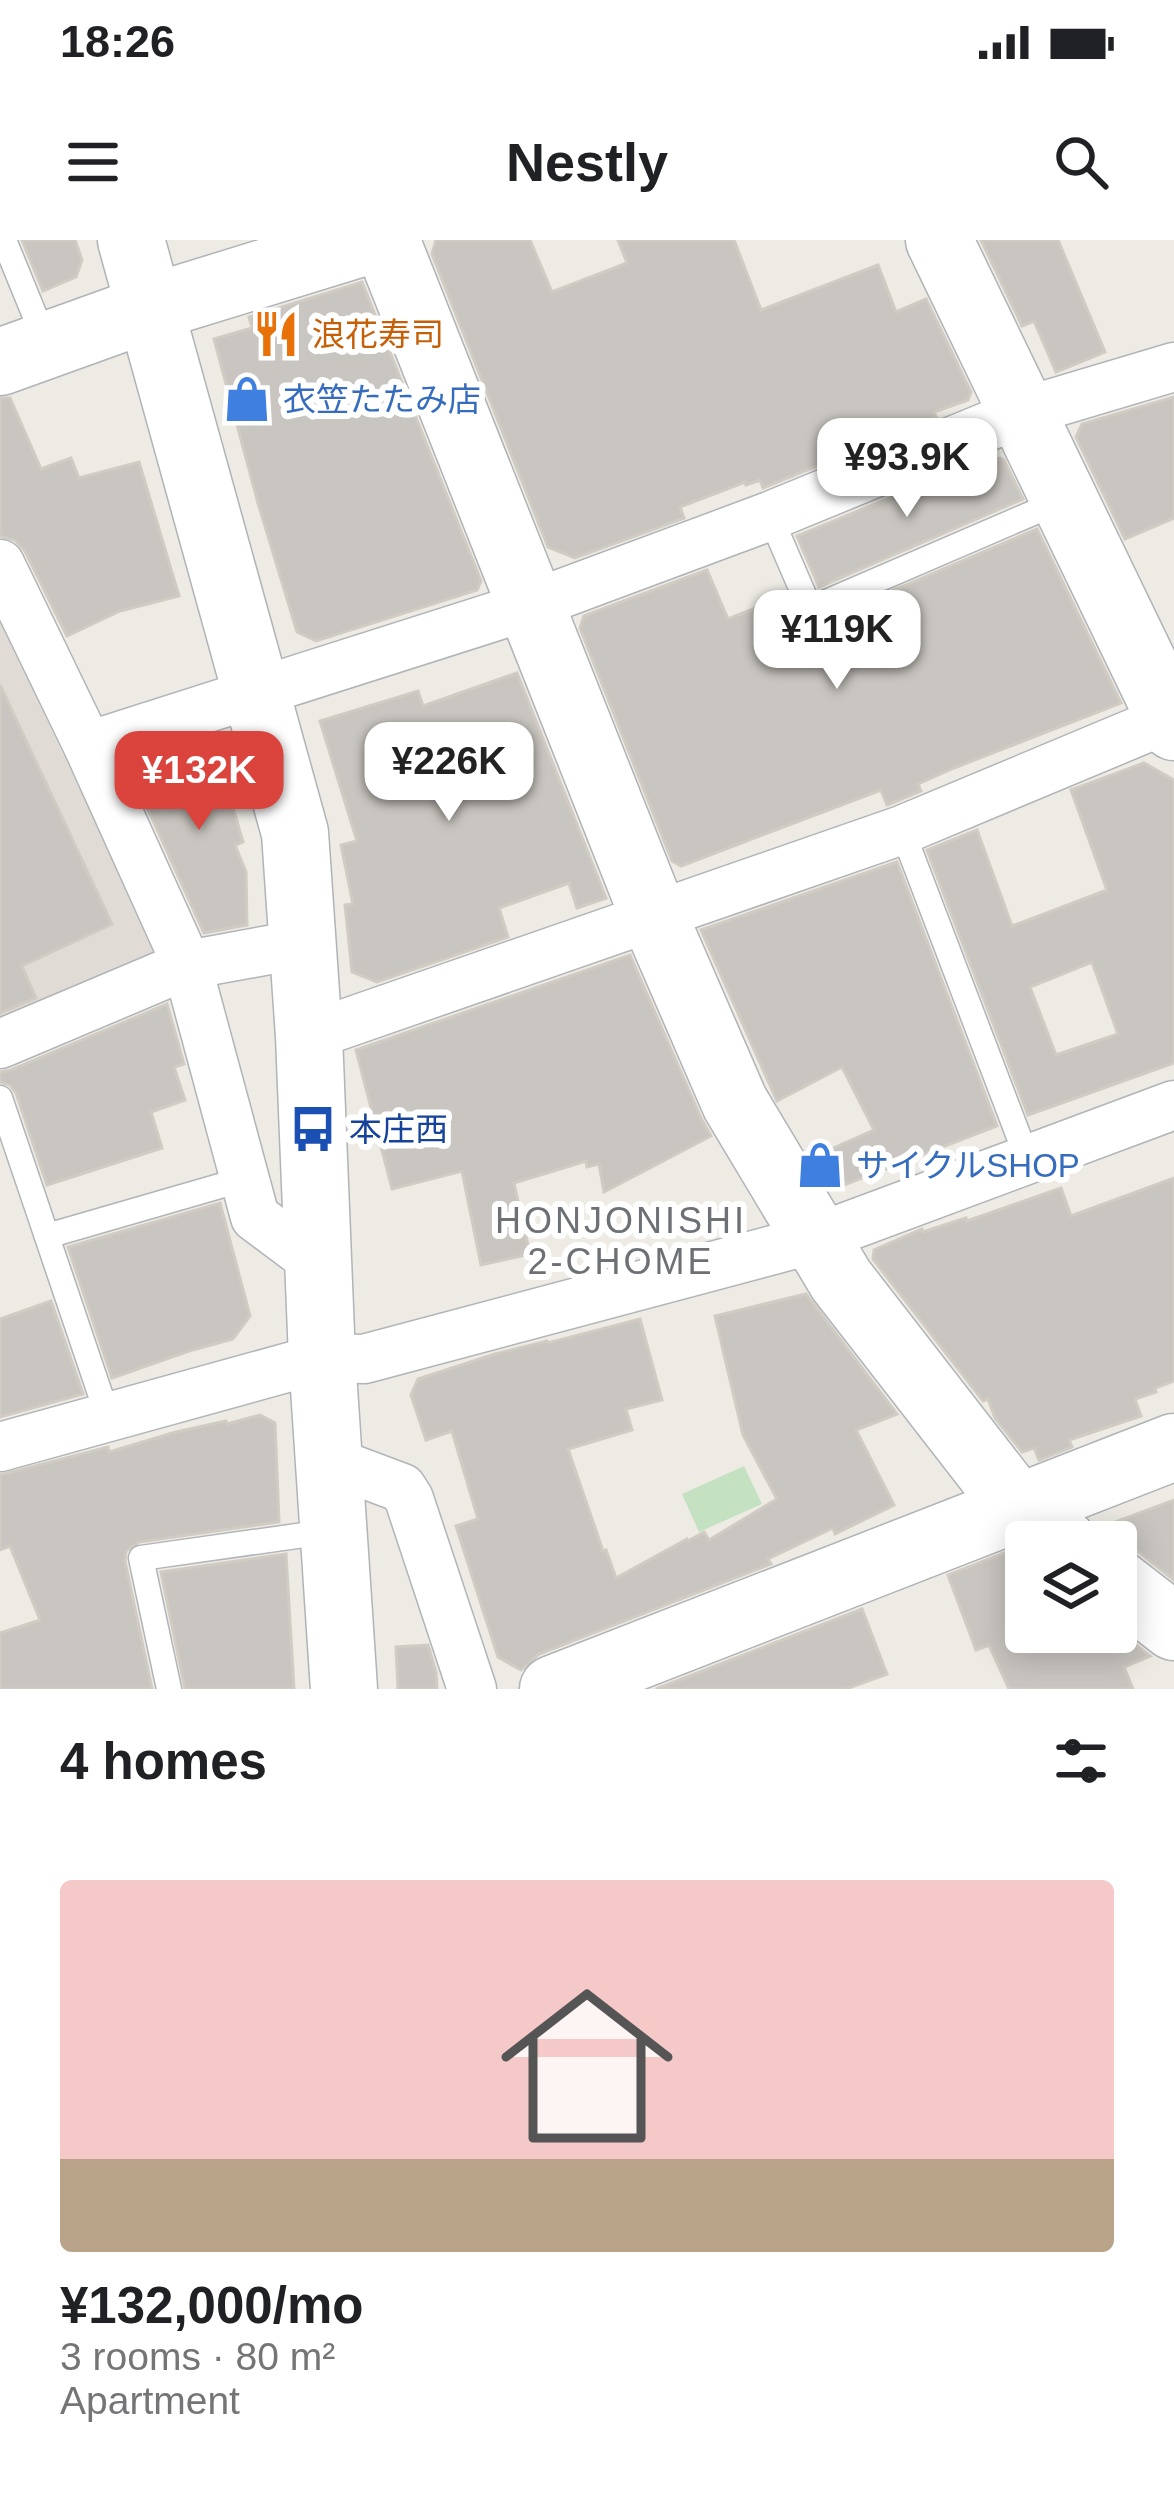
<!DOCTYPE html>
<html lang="en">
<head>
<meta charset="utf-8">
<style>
  :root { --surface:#fff; --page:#f6f6f6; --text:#202124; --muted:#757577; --line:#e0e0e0; --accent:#da443d }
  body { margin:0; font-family:Arial,"Noto Sans JP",sans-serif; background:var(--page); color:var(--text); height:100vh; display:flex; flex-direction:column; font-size:45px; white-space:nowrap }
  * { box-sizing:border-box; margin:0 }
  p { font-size:39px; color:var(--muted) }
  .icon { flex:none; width:66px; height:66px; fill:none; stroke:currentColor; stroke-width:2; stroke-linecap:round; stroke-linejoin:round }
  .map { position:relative; height:1449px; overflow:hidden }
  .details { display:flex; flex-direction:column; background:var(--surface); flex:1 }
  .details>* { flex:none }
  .controls { position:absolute; left:1005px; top:1281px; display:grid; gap:24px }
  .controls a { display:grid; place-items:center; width:132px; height:132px; border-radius:12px; background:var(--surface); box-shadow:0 6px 30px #0003; font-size:60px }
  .price { position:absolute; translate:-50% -102px; padding:0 27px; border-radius:24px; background:#fff; color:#222; font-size:39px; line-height:78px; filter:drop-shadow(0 3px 6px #0008) }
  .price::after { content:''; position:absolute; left:50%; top:72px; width:36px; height:27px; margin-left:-18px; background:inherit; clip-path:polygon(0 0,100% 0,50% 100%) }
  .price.active { background:var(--accent); color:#fff }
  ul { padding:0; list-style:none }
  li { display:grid; align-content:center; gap:24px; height:636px; padding:0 60px }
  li+li { border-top:3px solid var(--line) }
  li span { display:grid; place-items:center; height:372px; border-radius:12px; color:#555 }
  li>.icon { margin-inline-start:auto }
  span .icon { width:216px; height:216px; fill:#fffc; stroke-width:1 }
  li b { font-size:51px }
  h2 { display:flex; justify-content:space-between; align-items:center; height:144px; padding:0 60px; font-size:51px }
  .status { display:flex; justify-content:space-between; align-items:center; height:84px; padding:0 60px; background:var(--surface); direction:ltr }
  .status svg { height:33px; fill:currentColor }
  header { display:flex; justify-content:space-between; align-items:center; height:156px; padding:0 60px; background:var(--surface); font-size:54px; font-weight:700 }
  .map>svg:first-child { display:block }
  .education { fill:#e0dcd5 }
  .green { fill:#c4e2c2 }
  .building { fill:#c9c5c0; stroke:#d1ccc3; stroke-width:3; fill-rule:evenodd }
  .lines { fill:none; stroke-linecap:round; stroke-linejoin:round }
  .lane-casing { stroke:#b1b4b8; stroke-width:27 }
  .street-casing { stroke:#b1b4b8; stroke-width:51 }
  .secondary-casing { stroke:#b0b3b8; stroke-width:69 }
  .lane { stroke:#fff; stroke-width:24 }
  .street { stroke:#fff; stroke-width:48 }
  .secondary { stroke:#fff; stroke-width:66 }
  .labels { text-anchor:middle; stroke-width:12; stroke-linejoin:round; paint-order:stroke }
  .food-label { font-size:33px; fill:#c56008; stroke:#fff; text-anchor:start }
  .shop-label { font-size:33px; fill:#366cbe; stroke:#fff; text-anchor:start }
  .transit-label { font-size:33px; fill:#164399; stroke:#fff; text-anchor:start }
  .neighbourhood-label { font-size:36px; letter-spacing:3px; fill:#6d7175; stroke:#fff }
</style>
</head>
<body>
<div class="status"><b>18:26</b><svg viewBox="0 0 49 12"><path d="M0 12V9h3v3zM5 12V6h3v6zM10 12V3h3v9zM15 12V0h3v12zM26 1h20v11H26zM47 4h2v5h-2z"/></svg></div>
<header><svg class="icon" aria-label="menu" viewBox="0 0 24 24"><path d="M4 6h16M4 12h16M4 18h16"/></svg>Nestly<svg class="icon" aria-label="search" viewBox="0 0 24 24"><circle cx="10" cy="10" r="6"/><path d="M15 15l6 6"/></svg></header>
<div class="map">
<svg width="1174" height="1449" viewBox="0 0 1174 1449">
  <rect width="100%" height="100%" fill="#edebe4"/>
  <path class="education" d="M0 380 156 712 0 781Z"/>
  <path class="green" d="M744 1226 762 1264 699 1292 682 1254Z"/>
  <g class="building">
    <path d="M22 0H75L82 20 76 37 43 51Z"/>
    <path d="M436 0H530L552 52 627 23 618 0H734L761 70 878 25 896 72 926 59 971 152 968 160 934 172 936 177 763 248 760 240 746 245 745 242 680 267 684 278 575 318 548 307 432 14Z"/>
    <path d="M981 0H1058L1105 112 1056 132 1034 81 1022 86Z"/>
    <path d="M362 42 481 341 477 350 316 401 297 392 258 263 214 99 252 88 249 77Z"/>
    <path d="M1174 157V278L1125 299 1076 197 1082 184Z"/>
    <path d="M0 158H10L41 229 71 218 79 238 139 222 179 356 120 371 67 396 25 311 15 300 0 296Z"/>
    <path d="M1000 218 1004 220 1023 259 819 347 797 296 958 230 959 234Z"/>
    <path d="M1037 289 1121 463 954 528 918 544 921 551 892 563 887 565 881 550 681 626 672 621 580 388 584 376 707 330 728 379 786 356 799 381 807 385 815 384Z"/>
    <path d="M517 433 606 658 577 668 569 643 499 668 508 697 377 742 352 732 345 665 353 664 341 605 357 601 320 481 418 451 423 466Z"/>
    <path d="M0 445 112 684 22 726 36 758 0 773Z"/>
    <path d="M200 504 218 516 243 602 235 605 246 632 247 685 204 693 133 536 139 525Z"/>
    <path d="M1144 523 1174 540V823L1028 875 927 610 977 590 1012 686 1107 650 1071 550ZM1092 722 1118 794 1056 815 1030 747Z"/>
    <path d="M897 622 997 886 834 949 829 947 811 918 874 890 842 827 777 861 701 690Z"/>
    <path d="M630 715 701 878 711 896 604 952 599 924 587 927 586 921 514 943 530 1014 481 1025 462 931 392 949 356 810Z"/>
    <path d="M167 764 184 824 174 827 185 860 151 872 162 908 47 945 16 853 10 845 0 842V832L11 830Z"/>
    <path d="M1174 938V1141L1155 1148 1156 1152 1135 1159 1141 1176 1069 1200 1072 1207 1039 1220 1034 1208 1022 1212 995 1178 988 1159 983 1161 873 1019 874 1010 922 989 923 992 966 978 967 981 1061 948 1071 976Z"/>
    <path d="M220 963 250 1076 233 1099 189 1111 112 1138 68 1007Z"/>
    <path d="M806 1054 897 1174 856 1190 894 1265 835 1294 833 1288 768 1319 771 1324 539 1414 521 1430 498 1417 456 1286 478 1279 452 1191 426 1200 411 1155 418 1139 495 1114 547 1101 548 1103 640 1079 662 1160 626 1169 632 1190 568 1209 603 1311 606 1310 616 1338 687 1299 688 1301 704 1292 709 1300 777 1259 743 1195 715 1076Z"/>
    <path d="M51 1061 83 1154 0 1177V1079Z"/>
    <path d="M260 1175 275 1183 279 1282 139 1302 126 1311 125 1321 152 1449H0V1393L40 1380 10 1306 0 1310V1235L108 1207 109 1212 176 1192 226 1181 227 1184Z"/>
    <path d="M1174 1260V1340L1139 1312 1121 1305 1113 1283Z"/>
    <path d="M1012 1310 1026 1321V1392L1117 1390 1150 1416 1124 1427 1133 1449H1009L989 1405 976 1410 948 1335Z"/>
    <path d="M286 1314 294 1449H185L161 1332Z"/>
    <path d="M862 1369 887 1434 846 1449H656Z"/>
    <path d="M428 1405 436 1432 437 1449H398L396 1407Z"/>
  </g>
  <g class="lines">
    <defs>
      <g id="lane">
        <path d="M4 0 46 103"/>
        <path d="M770 276 810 369 1063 260"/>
        <path d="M902 590 1027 918"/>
        <path d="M0 858 108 1177"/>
        <path d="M47 996 244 939"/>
        <path d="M169 1449 141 1318 332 1291"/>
      </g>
      <g id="street">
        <path d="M0 324 88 506 187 725 255 977 319 1025"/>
        <path d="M88 506 531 365 770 276 1023 172 1174 127"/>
        <path d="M309 796 902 590 1170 478"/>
        <path d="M0 804 187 725 302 704"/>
        <path d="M0 1207 322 1118 364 1119 814 999 1174 865"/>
        <path d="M330 1221 402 1248 409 1259 472 1449"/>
      </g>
      <g id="secondary">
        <path d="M131 0 295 593 309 796 322 1118 344 1449"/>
        <path d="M386 0 653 674 735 863 841 1040 1018 1268 1063 1302"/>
        <path d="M939 0 1174 487"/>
        <path d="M0 122 150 68 371 0"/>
        <path d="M1116 1342 1174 1387"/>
        <path d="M553 1449 1174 1207"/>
      </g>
    </defs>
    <use href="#lane" class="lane-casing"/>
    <use href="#street" class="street-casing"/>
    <use href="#secondary" class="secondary-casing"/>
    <use href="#lane" class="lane"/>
    <use href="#street" class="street"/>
    <use href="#secondary" class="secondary"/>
  </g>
  <defs>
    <symbol id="restaurant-bare" viewBox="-9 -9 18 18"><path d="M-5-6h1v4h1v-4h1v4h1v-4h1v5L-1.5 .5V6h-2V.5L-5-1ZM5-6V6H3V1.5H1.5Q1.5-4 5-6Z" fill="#e8710a" stroke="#fff" stroke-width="2.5" paint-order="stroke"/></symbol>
    <symbol id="shop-bare" viewBox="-9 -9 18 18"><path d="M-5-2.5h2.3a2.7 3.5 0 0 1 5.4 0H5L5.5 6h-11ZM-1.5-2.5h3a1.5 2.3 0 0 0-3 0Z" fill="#3f7fe0" stroke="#fff" stroke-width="2.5" paint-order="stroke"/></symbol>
    <symbol id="bus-bare" viewBox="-9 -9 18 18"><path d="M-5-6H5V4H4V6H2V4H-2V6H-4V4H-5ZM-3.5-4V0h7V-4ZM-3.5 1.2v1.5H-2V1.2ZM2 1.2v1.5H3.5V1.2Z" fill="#1a4fb4" stroke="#fff" stroke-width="2.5" paint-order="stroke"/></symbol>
  </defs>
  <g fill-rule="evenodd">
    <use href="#restaurant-bare" x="243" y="61" width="66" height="66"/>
    <use href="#shop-bare" x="214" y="126" width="66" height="66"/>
    <use href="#bus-bare" x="280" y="856" width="66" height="66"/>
    <use href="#shop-bare" x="787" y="892" width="66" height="66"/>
  </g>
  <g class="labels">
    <g class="food-label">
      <text x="312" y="106">浪花寿司</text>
    </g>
    <g class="shop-label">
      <text x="283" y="171">衣笠たたみ店</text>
      <text x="856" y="937">サイクルSHOP</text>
    </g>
    <g class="transit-label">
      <text x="349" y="901">本庄西</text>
    </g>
    <g class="neighbourhood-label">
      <text x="621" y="993">HONJONISHI<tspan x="621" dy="41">2-CHOME</tspan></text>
    </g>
  </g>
</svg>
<div class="controls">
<a><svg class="icon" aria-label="layers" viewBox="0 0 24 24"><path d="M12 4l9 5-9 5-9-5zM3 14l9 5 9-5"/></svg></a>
</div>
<b class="price" style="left:907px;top:280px">¥93.9K</b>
<b class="price" style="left:837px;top:452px">¥119K</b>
<b class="price" style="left:449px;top:584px">¥226K</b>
<b class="price active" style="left:199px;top:593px">¥132K</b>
</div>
<section class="details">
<h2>4 homes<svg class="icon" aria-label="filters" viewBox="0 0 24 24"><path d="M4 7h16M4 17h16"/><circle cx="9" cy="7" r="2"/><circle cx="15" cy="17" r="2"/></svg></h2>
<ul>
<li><span style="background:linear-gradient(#f6c9c9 75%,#b9a48a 0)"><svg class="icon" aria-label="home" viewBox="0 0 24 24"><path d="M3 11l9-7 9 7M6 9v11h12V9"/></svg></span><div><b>¥132,000/mo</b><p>3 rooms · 80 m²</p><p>Apartment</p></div></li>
</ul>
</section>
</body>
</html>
